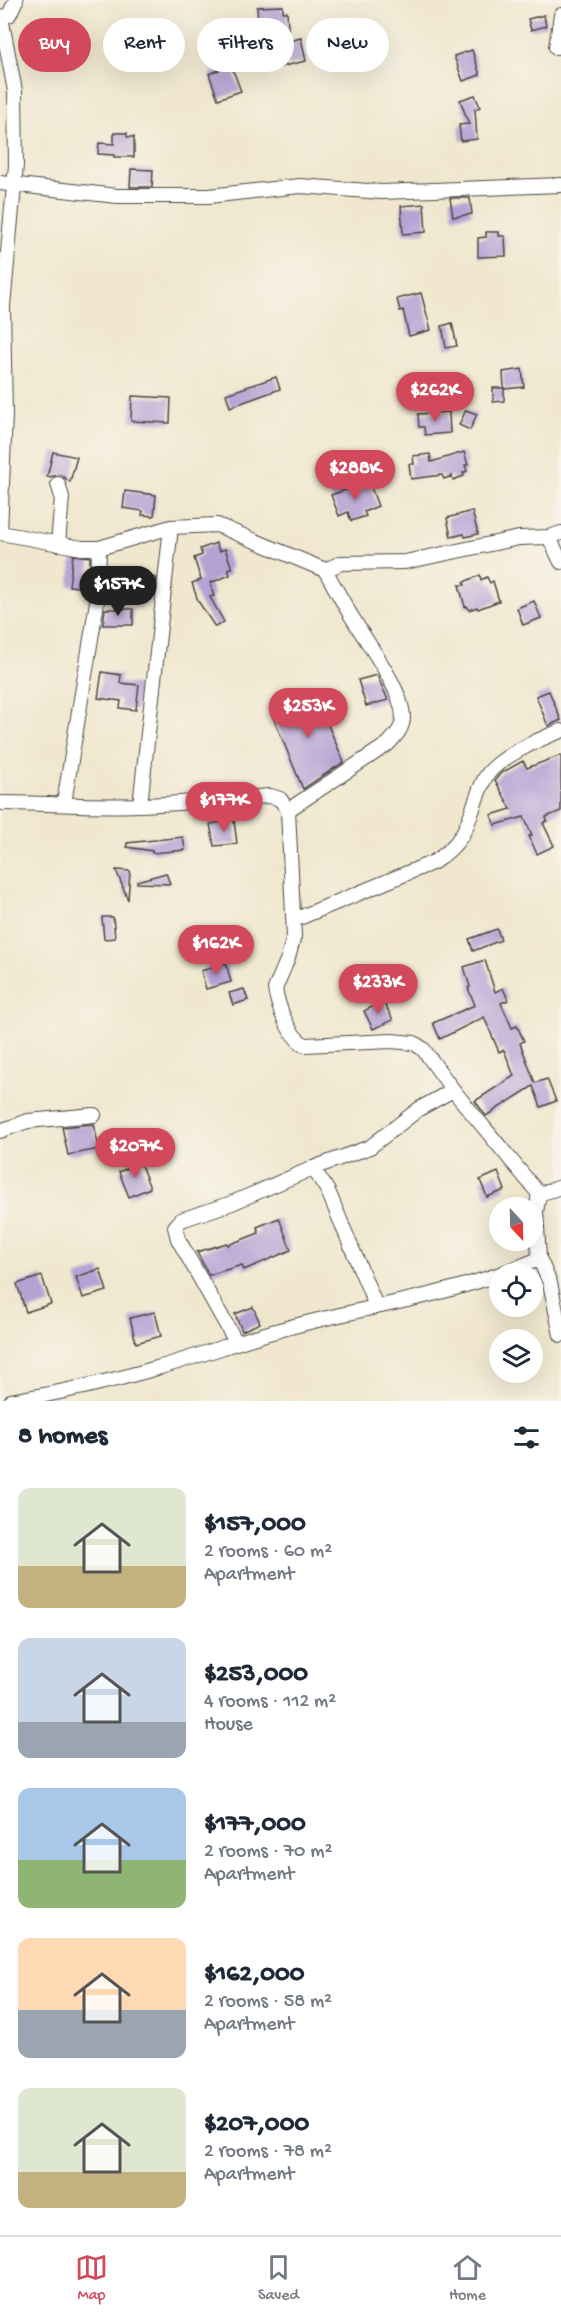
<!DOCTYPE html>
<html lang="en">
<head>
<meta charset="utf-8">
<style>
  :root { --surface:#fff; --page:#f2f2f3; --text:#1f2937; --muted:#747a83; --line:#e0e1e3; --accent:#d1495b }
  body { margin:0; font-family:"Gochi Hand",sans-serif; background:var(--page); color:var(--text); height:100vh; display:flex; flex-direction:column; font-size:22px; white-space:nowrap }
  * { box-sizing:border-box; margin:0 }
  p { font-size:20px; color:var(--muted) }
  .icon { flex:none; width:33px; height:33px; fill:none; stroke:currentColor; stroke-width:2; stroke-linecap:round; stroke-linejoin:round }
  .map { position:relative; height:1401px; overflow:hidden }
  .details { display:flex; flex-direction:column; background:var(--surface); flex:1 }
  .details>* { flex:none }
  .guide { position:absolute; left:18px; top:18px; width:525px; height:54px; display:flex; gap:12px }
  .needle { width:39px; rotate:158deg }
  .controls { position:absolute; left:489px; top:1197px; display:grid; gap:12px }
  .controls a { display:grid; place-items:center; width:54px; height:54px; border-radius:50%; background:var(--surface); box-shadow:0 6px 24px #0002; font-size:30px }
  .price { position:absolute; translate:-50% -51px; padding:0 14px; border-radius:21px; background:var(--accent); color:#fff; font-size:20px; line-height:39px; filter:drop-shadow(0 2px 3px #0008) }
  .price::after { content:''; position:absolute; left:50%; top:36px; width:18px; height:14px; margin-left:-9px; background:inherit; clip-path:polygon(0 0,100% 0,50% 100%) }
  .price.on { background:#222; color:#fff }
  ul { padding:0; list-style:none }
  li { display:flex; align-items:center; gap:18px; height:150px; padding:0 18px }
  li span { display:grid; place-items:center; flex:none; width:168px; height:120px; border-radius:12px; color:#555 }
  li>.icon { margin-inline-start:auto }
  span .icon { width:72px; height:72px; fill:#fffc; stroke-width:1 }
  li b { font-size:26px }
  h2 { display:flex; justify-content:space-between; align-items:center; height:72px; padding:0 18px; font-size:26px }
  .pill { padding:0 21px; border-radius:27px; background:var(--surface); box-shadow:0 6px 24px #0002; font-size:21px; line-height:54px }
  .pill.on { background:var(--accent); color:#fff }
  .tab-bar { display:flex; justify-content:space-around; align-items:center; height:84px; border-top:2px solid var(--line); background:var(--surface); font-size:16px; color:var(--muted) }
  .tab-bar a { display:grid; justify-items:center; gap:3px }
  .tab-bar .on { color:var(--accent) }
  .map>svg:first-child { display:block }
  .building { fill:#b6a1d4 }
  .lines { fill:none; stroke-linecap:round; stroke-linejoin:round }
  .street-casing { stroke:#494743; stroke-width:16 }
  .street { stroke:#fff; stroke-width:14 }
</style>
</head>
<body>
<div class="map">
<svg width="561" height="1401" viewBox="0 0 561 1401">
  <rect width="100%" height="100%" fill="#f7f3e8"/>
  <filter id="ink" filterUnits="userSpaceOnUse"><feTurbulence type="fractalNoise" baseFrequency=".0167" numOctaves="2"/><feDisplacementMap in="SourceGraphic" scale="12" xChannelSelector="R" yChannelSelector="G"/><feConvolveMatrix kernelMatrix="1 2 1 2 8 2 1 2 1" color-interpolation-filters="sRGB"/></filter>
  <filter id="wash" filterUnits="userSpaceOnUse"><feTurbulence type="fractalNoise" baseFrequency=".008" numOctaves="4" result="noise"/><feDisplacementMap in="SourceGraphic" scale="24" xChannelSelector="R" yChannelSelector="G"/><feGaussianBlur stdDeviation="1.35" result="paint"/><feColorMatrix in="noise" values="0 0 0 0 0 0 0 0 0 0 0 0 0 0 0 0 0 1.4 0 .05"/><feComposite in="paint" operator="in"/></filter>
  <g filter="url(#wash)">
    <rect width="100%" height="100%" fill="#f0e7ce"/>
    <g id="blocks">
      <g class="building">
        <path d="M283 6V12H287L289 41 301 38 306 61 275 68 269 40H259L257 7Z"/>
        <path d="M544 15 546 26 531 30 528 19Z"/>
        <path d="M472 50 480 75 463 81 454 56Z"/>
        <path d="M231 65 241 91 218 99 209 74Z"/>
        <path d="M475 95 480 107 475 109 477 139 461 141 459 125 469 124 460 100Z"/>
        <path d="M114 133H127V137H134V157H114V155L98 154 99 143 114 144Z"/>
        <path d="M131 169 153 170 152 187H130Z"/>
        <path d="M450 198H470L472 214 453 217Z"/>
        <path d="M424 204 426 232 403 234 401 206Z"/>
        <path d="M486 232H499V236H505L506 256 478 257V238L486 237Z"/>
        <path d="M421 293 431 330 409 336 403 310 400 311 397 299Z"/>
        <path d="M452 323 457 346 446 348 442 326Z"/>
        <path d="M522 369 524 387 504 389V401L493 402V388H504L503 372Z"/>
        <path d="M276 377 280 389 230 407 226 394Z"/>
        <path d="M132 396 171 398 170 423 131 421Z"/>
        <path d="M466 410 477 414 470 430 459 425Z"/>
        <path d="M449 412 450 433 425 435 424 427H419L418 414Z"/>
        <path d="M53 452 77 457 70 482 61 475 47 477Z"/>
        <path d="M464 452 468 465H465L467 471 463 473 464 476 453 480 452 476 444 479 442 475 411 479 409 464H414L413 456 430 454 431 462Z"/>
        <path d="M369 482 378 506 364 512 366 516 351 521 348 512 339 516 331 495Z"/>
        <path d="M125 491 156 495 154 516 142 515 143 511 123 508Z"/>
        <path d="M472 511 478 534 465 537 464 534 451 537 447 518Z"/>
        <path d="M216 543 219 551 225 549 232 568 228 569 230 575 210 583 214 596 210 597 224 622 215 627 198 601 192 583 201 580 194 558 202 555 200 549Z"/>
        <path d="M73 555 90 557 89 588 69 586Z"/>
        <path d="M480 575 481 580 487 577 490 583 493 581 499 601 478 609 477 607 469 610 467 606 465 607 459 585H465L464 582Z"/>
        <path d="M140 576 156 578 154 595 137 593Z"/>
        <path d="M534 601 541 618 523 625 517 608Z"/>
        <path d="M105 609H133V625H103Z"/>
        <path d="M102 672 121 675 120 683 139 685 136 710 120 708 121 701 98 698Z"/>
        <path d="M377 675 388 700 366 706 358 680Z"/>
        <path d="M549 691 561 720 548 726 536 696Z"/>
        <path d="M314 693 344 762 303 789 271 712Z"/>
        <path d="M561 755V811L546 817 547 821 543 823 554 846 537 854 529 836 532 835 524 817 495 825 491 815 511 809 495 780 501 773 523 761 527 768Z"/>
        <path d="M234 820 237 844 214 846 210 824Z"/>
        <path d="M183 837 185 850 152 853V851L127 847V843Z"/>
        <path d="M116 870 130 871 128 900Z"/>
        <path d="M166 873 170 884 137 883V881Z"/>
        <path d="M102 917H113L115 938 104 939Z"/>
        <path d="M497 929 501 940 473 951 469 939Z"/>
        <path d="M485 960 495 992 503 988 508 1000 501 1003 512 1028 517 1026 524 1041 520 1043 535 1083 547 1079 556 1101 541 1107 533 1086 486 1116 475 1101 514 1076 504 1050 499 1052 484 1017 440 1039 433 1023 475 1005 468 988 470 987 464 967Z"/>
        <path d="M226 963 231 982 206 989 201 971Z"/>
        <path d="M244 989 248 1000 233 1005 229 993Z"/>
        <path d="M383 1001 393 1020 373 1029 364 1011Z"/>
        <path d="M94 1124 99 1149 68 1155 62 1127Z"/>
        <path d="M139 1160 150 1188 129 1197 119 1172 130 1167V1163Z"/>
        <path d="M498 1172 505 1190 487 1197 480 1180Z"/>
        <path d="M279 1218 291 1250 244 1270 242 1265 209 1275 197 1252 227 1243 228 1245 259 1233 257 1227Z"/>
        <path d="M100 1269 107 1291 83 1298 76 1277Z"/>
        <path d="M42 1276 51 1304 26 1312 17 1284Z"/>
        <path d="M253 1307 260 1323 242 1331 235 1314Z"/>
        <path d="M155 1312 161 1336 136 1343 130 1318Z"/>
      </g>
    </g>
  </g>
  <g filter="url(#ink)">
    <use href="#blocks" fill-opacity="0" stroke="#494743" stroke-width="1.5"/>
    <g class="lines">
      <defs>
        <g id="street">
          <path d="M0 17 9 15 16 0"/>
          <path d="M556 47 561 15"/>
          <path d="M0 183 117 196H209L300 186 382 192 561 185"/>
          <path d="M58 484 62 497 58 544"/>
          <path d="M0 532 5 414 3 306 16 165 15 91 1 17"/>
          <path d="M0 533 82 548H99L171 527 217 525 325 570 341 563 405 562 519 538 549 537 561 533"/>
          <path d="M549 537 561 562"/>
          <path d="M0 803C46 803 91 807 138 805 182 804 227 799 271 796L280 799 288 810 294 936 288 958 275 989C278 1006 288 1036 305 1045L391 1041 414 1043 423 1049 453 1090 539 1194"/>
          <path d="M64 803 98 596 99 548"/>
          <path d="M140 805 171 527"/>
          <path d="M288 810 388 744C395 736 403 729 403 717 402 689 369 646 355 622 344 605 335 587 325 570"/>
          <path d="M294 920 434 862C472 837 467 816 484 780 494 759 539 739 561 731"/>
          <path d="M0 1131 28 1121 94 1115"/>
          <path d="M313 1168 328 1191 376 1306"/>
          <path d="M539 1258 550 1283 561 1335"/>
          <path d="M501 1274 534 1261 539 1258 536 1212 539 1194 561 1187"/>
          <path d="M236 1342 178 1239 175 1227 181 1220 232 1203 313 1168 370 1147 419 1109 453 1090"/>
          <path d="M11 1401C60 1393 109 1382 157 1368 200 1356 241 1340 283 1329 355 1309 430 1299 500 1274"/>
        </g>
      </defs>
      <use href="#street" class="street-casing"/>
      <use href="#street" class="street"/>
    </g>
  </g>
</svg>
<div class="controls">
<a><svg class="needle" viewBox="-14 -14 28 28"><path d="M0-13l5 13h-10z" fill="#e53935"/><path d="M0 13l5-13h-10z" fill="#747a83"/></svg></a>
<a><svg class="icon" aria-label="locate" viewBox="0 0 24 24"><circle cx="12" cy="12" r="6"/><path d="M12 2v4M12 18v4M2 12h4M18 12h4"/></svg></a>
<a><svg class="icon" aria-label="layers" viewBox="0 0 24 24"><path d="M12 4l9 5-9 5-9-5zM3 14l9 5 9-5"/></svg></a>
</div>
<b class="price" style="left:435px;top:423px">$262K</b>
<b class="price" style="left:355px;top:501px">$288K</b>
<b class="price on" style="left:118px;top:617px">$157K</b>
<b class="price" style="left:308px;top:739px">$253K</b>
<b class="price" style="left:224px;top:833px">$177K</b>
<b class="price" style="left:216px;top:976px">$162K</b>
<b class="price" style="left:378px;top:1015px">$233K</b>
<b class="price" style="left:135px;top:1179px">$207K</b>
<div class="guide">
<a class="pill on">Buy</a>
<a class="pill">Rent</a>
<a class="pill">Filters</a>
<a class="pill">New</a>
</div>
</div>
<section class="details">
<h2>8 homes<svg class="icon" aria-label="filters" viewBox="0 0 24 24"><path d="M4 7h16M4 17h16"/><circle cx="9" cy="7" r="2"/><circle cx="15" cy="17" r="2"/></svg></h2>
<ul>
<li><span style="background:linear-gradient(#dfe7d0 65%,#c2b280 0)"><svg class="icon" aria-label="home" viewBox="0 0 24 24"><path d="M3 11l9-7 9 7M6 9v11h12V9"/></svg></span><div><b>$157,000</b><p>2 rooms · 60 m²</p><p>Apartment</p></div></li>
<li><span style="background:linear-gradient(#c9d6e8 70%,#9aa5b1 0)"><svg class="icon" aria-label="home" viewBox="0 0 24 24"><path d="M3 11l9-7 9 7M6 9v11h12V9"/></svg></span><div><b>$253,000</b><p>4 rooms · 112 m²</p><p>House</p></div></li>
<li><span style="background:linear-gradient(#a9c7e8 60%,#8fb573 0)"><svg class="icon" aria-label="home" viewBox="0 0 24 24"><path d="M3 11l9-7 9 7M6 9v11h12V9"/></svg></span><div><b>$177,000</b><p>2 rooms · 70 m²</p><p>Apartment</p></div></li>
<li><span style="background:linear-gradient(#ffd9b3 60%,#9aa5b1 0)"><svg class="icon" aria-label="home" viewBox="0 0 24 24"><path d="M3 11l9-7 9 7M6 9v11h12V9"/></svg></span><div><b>$162,000</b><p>2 rooms · 58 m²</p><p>Apartment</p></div></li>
<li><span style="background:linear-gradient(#dfe7d0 70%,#c2b280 0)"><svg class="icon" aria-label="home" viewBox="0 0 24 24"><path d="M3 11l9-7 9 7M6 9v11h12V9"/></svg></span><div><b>$207,000</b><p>2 rooms · 78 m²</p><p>Apartment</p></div></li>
</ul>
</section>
<nav class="tab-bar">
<a class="on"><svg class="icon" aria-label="map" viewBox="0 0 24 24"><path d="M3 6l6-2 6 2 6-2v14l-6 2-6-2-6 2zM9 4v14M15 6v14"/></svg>Map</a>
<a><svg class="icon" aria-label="saved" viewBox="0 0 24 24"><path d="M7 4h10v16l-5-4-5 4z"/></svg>Saved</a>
<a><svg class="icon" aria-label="home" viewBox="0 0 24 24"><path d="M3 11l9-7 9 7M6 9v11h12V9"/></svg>Home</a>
</nav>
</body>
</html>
